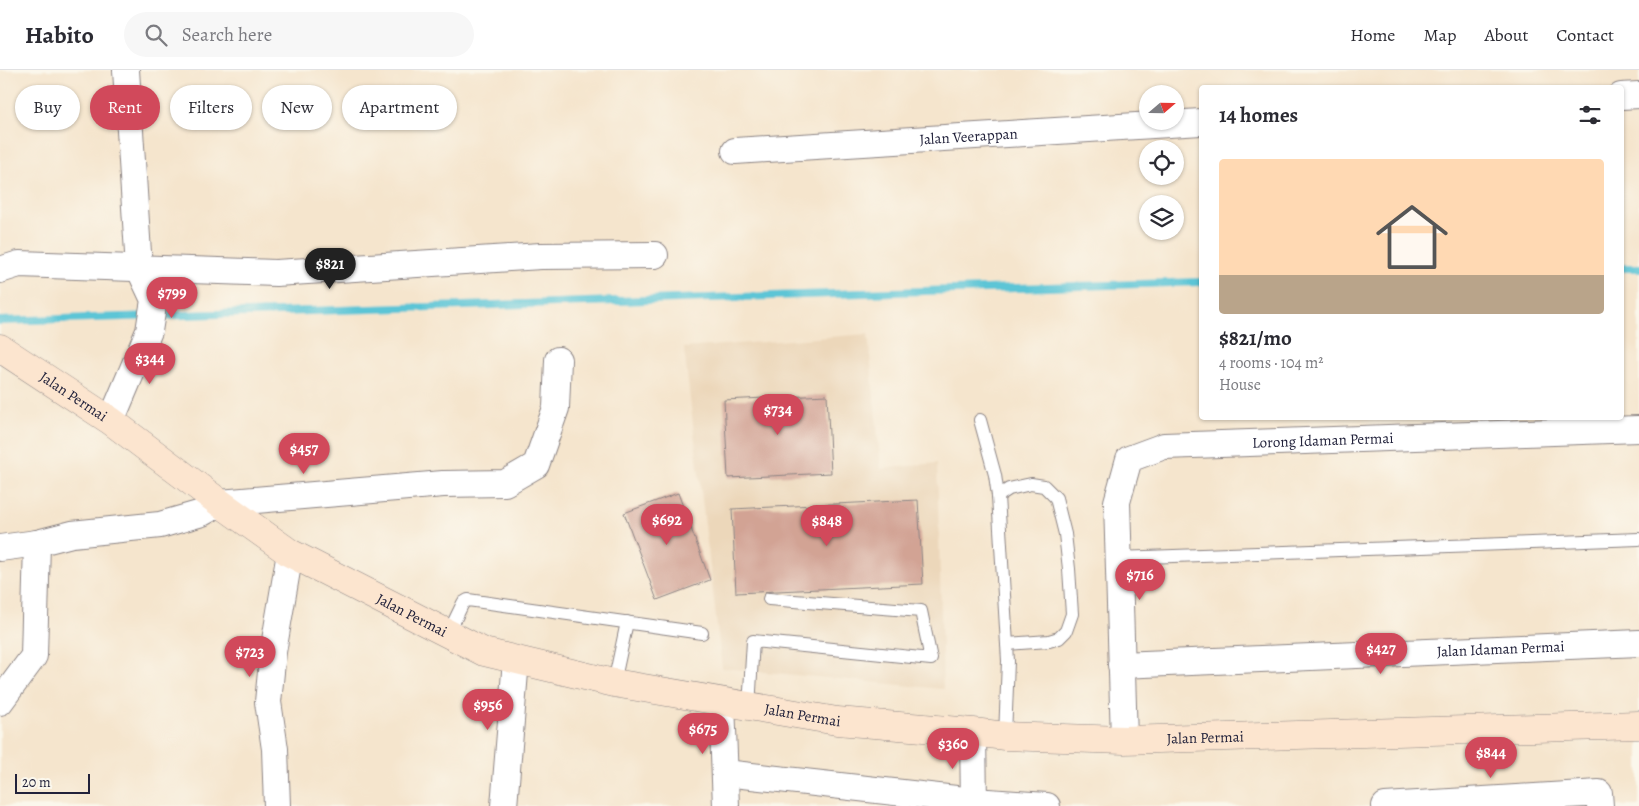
<!DOCTYPE html>
<html lang="en">
<head>
<meta charset="utf-8">
<style>
  :root { --surface:#fff; --page:#f7f7f7; --text:#2b2b33; --muted:#7c7c81; --line:#e1e1e2; --accent:#d1495b }
  body { margin:0; font-family:Alegreya,serif; background:var(--page); color:var(--text); height:100vh; display:flex; flex-direction:column; font-size:19px; white-space:nowrap }
  * { box-sizing:border-box; margin:0 }
  p { font-size:16px; color:var(--muted) }
  .icon { flex:none; width:28px; height:28px; fill:none; stroke:currentColor; stroke-width:2; stroke-linecap:round; stroke-linejoin:round }
  .map { position:relative; flex:1; overflow:hidden }
  .side { position:absolute; left:1199px; top:15px; width:425px; height:335px; display:flex; flex-direction:column; background:var(--surface); border-radius:5px; box-shadow:0 1px 4px #0004 }
  .side>* { flex:none }
  .guide { position:absolute; left:15px; top:15px; width:475px; height:45px; display:flex; gap:10px }
  .needle { width:32px; rotate:70deg }
  .controls { position:absolute; left:1139px; top:15px; display:grid; gap:10px }
  .controls a { display:grid; place-items:center; width:45px; height:45px; border-radius:50%; background:var(--surface); box-shadow:0 1px 4px #0004; font-size:25px }
  .scale { position:absolute; left:15px; bottom:12px; width:75px; box-sizing:border-box; padding-left:5px; border:2px solid #22223b; border-top:0; font-size:14px; line-height:18px; white-space:nowrap; color:#22223b; -webkit-text-stroke:4px #fbf7ec; paint-order:stroke }
  .price { position:absolute; translate:-50% -42px; padding:0 11px; border-radius:18px; background:var(--accent); color:#fff; font-size:16px; line-height:32px; filter:drop-shadow(0 1px 2px #0008) }
  .price::after { content:''; position:absolute; left:50%; top:30px; width:15px; height:11px; margin-left:-8px; background:inherit; clip-path:polygon(0 0,100% 0,50% 100%) }
  .price.current { background:#222; color:#fff }
  ul { padding:0; list-style:none }
  li { display:grid; align-content:center; gap:10px; height:265px; padding:0 20px }
  li+li { border-top:1px solid var(--line) }
  li span { display:grid; place-items:center; height:155px; border-radius:5px; color:#555 }
  li>.icon { margin-inline-start:auto }
  span .icon { width:90px; height:90px; fill:#fffc; stroke-width:1 }
  li b { font-size:21px }
  h2 { display:flex; justify-content:space-between; align-items:center; height:60px; padding:0 20px; font-size:21px }
  .chip { padding:0 18px; border-radius:22px; background:var(--surface); box-shadow:0 1px 4px #0004; font-size:18px; line-height:45px }
  .chip.current { background:var(--accent); color:#fff }
  header { display:flex; align-items:center; gap:30px; box-sizing:border-box; height:70px; padding:0 25px; background:var(--surface); border-bottom:1px solid var(--line) }
  header strong { font-size:24px }
  nav { display:flex; gap:28px; margin-inline-start:auto; font-size:18px }
  .search { width:350px; height:45px; background:var(--page); display:flex; align-items:center; gap:12px; box-sizing:border-box; padding:0 18px; border-radius:28px; color:var(--muted); font-size:19px }
  .map>svg:first-child { display:block }
  .built { fill:#ecd7ba }
  .lines { fill:none; stroke-linecap:round; stroke-linejoin:round }
  .stream { stroke:#5bc5d6; stroke-width:8 }
  .building { fill:#d2a394 }
  .lane-casing { stroke:#8c8484; stroke-width:14 }
  .street-casing { stroke:#8c8484; stroke-width:28 }
  .secondary-casing { stroke:#8c8484; stroke-width:29 }
  .lane { stroke:#fff; stroke-width:12 }
  .street { stroke:#fff; stroke-width:26 }
  .secondary { stroke:#fce5cf; stroke-width:28 }
  .labels { text-anchor:middle; stroke-width:4; stroke-linejoin:round; paint-order:stroke }
  .street-label { font-size:15px; fill:#22223b; stroke:#fbf7ec }
</style>
</head>
<body>
<header>
<strong>Habito</strong>
<div class="search"><svg class="icon" aria-label="search" viewBox="0 0 24 24"><circle cx="10" cy="10" r="6"/><path d="M15 15l6 6"/></svg>Search here</div>
<nav><a>Home</a><a>Map</a><a>About</a><a>Contact</a></nav>
</header>
<div class="map">
<svg width="1639" height="736" viewBox="0 0 1639 736">
  <rect width="100%" height="100%" fill="#fbf7ec"/>
  <filter id="ink" filterUnits="userSpaceOnUse"><feTurbulence type="fractalNoise" baseFrequency=".02" numOctaves="2"/><feDisplacementMap in="SourceGraphic" scale="10" xChannelSelector="R" yChannelSelector="G"/><feConvolveMatrix kernelMatrix="1 2 1 2 8 2 1 2 1" color-interpolation-filters="sRGB"/></filter>
  <filter id="wash" filterUnits="userSpaceOnUse"><feTurbulence type="fractalNoise" baseFrequency=".0096" numOctaves="4" result="noise"/><feDisplacementMap in="SourceGraphic" scale="20" xChannelSelector="R" yChannelSelector="G"/><feGaussianBlur stdDeviation="1.12" result="paint"/><feColorMatrix in="noise" values="0 0 0 0 0 0 0 0 0 0 0 0 0 0 0 0 0 1.4 0 .05"/><feComposite in="paint" operator="in"/></filter>
  <g filter="url(#wash)">
    <rect width="100%" height="100%" fill="#f5e5cd"/>
    <path class="built" d="M868 264 881 399 937 393 943 619 722 598 684 278Z"/>
    <g class="lines">
      <g class="stream">
        <path d="M1621 198H1639"/>
        <path d="M0 251 1201 212"/>
      </g>
    </g>
    <g id="blocks">
      <g class="building">
        <path d="M827 325 831 403 728 408 724 330Z"/>
        <path d="M678 423 710 510 657 530 624 443Z"/>
        <path d="M918 430 923 514 736 523 732 439Z"/>
      </g>
    </g>
  </g>
  <g filter="url(#ink)">
    <use href="#blocks" fill-opacity="0" stroke="#8c8484" stroke-width="1"/>
    <g class="lines">
      <defs>
        <g id="lane">
          <path d="M980 350 995 405 998 426 1008 591 1005 666"/>
          <path d="M998 426 1009 419 1031 414 1044 416 1056 428 1065 464 1069 499 1072 544 1066 561 1059 568 1049 571 1007 574"/>
          <path d="M1118 488 1639 469"/>
          <path d="M448 564 463 533 468 530 702 563"/>
          <path d="M614 613 627 552"/>
          <path d="M749 637 753 571 931 589 921 541 769 529"/>
        </g>
        <g id="street">
          <path d="M1621 26 1639 25"/>
          <path id="s1" d="M735 81 1201 52"/>
          <path d="M0 200 19 194 276 203 541 186 655 185"/>
          <path d="M111 351 149 261 154 230 139 198 126 0"/>
          <path d="M0 478 37 473 72 464 160 455 202 443 220 433 443 414 505 413 536 395 556 338 558 290"/>
          <path id="s2" d="M1121 595 1639 573"/>
          <path d="M0 632 34 586 37 473"/>
          <path d="M722 633 726 736"/>
          <path d="M973 662 974 736"/>
          <path id="s3" d="M1124 670 1117 432 1129 389 1164 376 1639 359"/>
          <path d="M725 703 974 731 1047 736"/>
          <path d="M277 736 275 679 268 632 273 582 290 483"/>
          <path d="M504 736 516 590"/>
          <path d="M1385 736 1599 723 1600 736"/>
        </g>
        <g id="secondary">
          <path id="s4" d="M0 278 111 351 220 433 290 483 484 582 614 613 837 651 973 662 1005 666 1124 670 1639 655"/>
        </g>
      </defs>
      <use href="#lane" class="lane-casing"/>
      <use href="#street" class="street-casing"/>
      <use href="#secondary" class="secondary-casing"/>
      <use href="#lane" class="lane"/>
      <use href="#street" class="street"/>
      <use href="#secondary" class="secondary"/>
    </g>
  </g>
  <g class="labels">
    <g class="street-label">
      <text dy="5" stroke="none"><textPath href="#s1" startOffset="234">Jalan Veerappan</textPath></text>
      <text dy="5" stroke="none"><textPath href="#s4" startOffset="88">Jalan Permai</textPath></text>
      <text dy="5" stroke="none"><textPath href="#s3" startOffset="479">Lorong Idaman Permai</textPath></text>
      <text dy="5" stroke="none"><textPath href="#s4" startOffset="492">Jalan Permai</textPath></text>
      <text dy="5" stroke="none"><textPath href="#s2" startOffset="380">Jalan Idaman Permai</textPath></text>
      <text dy="5" stroke="none"><textPath href="#s4" startOffset="898">Jalan Permai</textPath></text>
      <text dy="5" stroke="none"><textPath href="#s4" startOffset="1302">Jalan Permai</textPath></text>
    </g>
  </g>
</svg>
<div class="controls">
<a><svg class="needle" viewBox="-14 -14 28 28"><path d="M0-13l5 13h-10z" fill="#e53935"/><path d="M0 13l5-13h-10z" fill="#7c7c81"/></svg></a>
<a><svg class="icon" aria-label="locate" viewBox="0 0 24 24"><circle cx="12" cy="12" r="6"/><path d="M12 2v4M12 18v4M2 12h4M18 12h4"/></svg></a>
<a><svg class="icon" aria-label="layers" viewBox="0 0 24 24"><path d="M12 4l9 5-9 5-9-5zM3 14l9 5 9-5"/></svg></a>
</div>
<div class="scale">20 m</div>
<b class="price current" style="left:330px;top:220px">$821</b>
<b class="price" style="left:172px;top:249px">$799</b>
<b class="price" style="left:150px;top:315px">$344</b>
<b class="price" style="left:778px;top:366px">$734</b>
<b class="price" style="left:304px;top:405px">$457</b>
<b class="price" style="left:667px;top:476px">$692</b>
<b class="price" style="left:827px;top:477px">$848</b>
<b class="price" style="left:1140px;top:531px">$716</b>
<b class="price" style="left:1381px;top:605px">$427</b>
<b class="price" style="left:250px;top:608px">$723</b>
<b class="price" style="left:488px;top:661px">$956</b>
<b class="price" style="left:703px;top:685px">$675</b>
<b class="price" style="left:953px;top:700px">$360</b>
<b class="price" style="left:1491px;top:709px">$844</b>
<div class="guide">
<a class="chip">Buy</a>
<a class="chip current">Rent</a>
<a class="chip">Filters</a>
<a class="chip">New</a>
<a class="chip">Apartment</a>
</div>
<section class="side">
<h2>14 homes<svg class="icon" aria-label="filters" viewBox="0 0 24 24"><path d="M4 7h16M4 17h16"/><circle cx="9" cy="7" r="2"/><circle cx="15" cy="17" r="2"/></svg></h2>
<ul>
<li><span style="background:linear-gradient(#ffd9b3 75%,#b9a48a 0)"><svg class="icon" aria-label="home" viewBox="0 0 24 24"><path d="M3 11l9-7 9 7M6 9v11h12V9"/></svg></span><div><b>$821/mo</b><p>4 rooms · 104 m²</p><p>House</p></div></li>
</ul>
</section>
</div>
</body>
</html>
